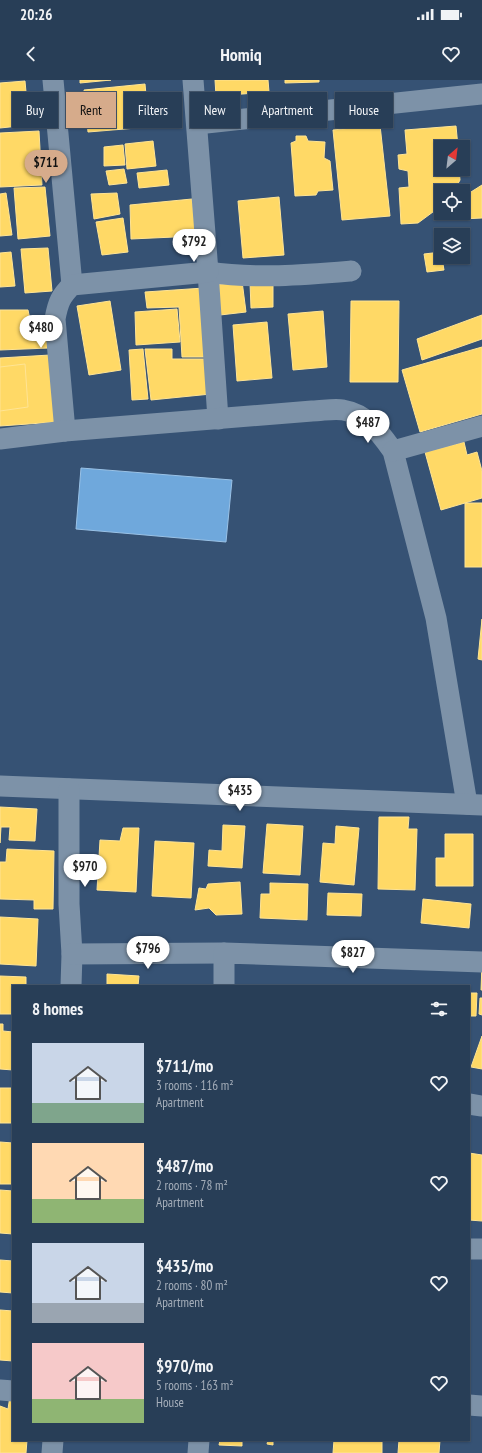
<!DOCTYPE html>
<html lang="en">
<head>
<meta charset="utf-8">
<style>
  :root { --surface:#283e57; --page:#344961; --text:#f1f3f6; --muted:#a5aeba; --line:#44576d; --accent:#d6ab8b }
  body { margin:0; font-family:"PT Sans Narrow",sans-serif; background:var(--page); color:var(--text); height:100vh; display:flex; flex-direction:column; font-size:15px; white-space:nowrap }
  * { box-sizing:border-box; margin:0 }
  p { font-size:13px; color:var(--muted) }
  .icon { flex:none; width:22px; height:22px; fill:none; stroke:currentColor; stroke-width:2; stroke-linecap:round; stroke-linejoin:round }
  .map { position:relative; flex:1; overflow:hidden }
  .side { position:absolute; left:12px; top:905px; width:458px; height:456px; display:flex; flex-direction:column; background:var(--surface); border-radius:0px; box-shadow:0 1px 3px #0004,0 0 0 1px var(--line) }
  .side>* { flex:none }
  .top-card { position:absolute; left:12px; top:12px; width:458px; height:36px; display:flex; gap:8px }
  .needle { width:26px; rotate:28deg }
  .buttons { position:absolute; left:434px; top:60px; display:grid; gap:8px }
  .buttons a { display:grid; place-items:center; width:36px; height:36px; border-radius:0px; background:var(--surface); box-shadow:0 1px 3px #0004,0 0 0 1px var(--line); font-size:20px }
  .price { position:absolute; translate:-50% -34px; padding:0 9px; border-radius:14px; background:#fff; color:#222; font-size:13px; line-height:26px; filter:drop-shadow(0 1px 2px #0008) }
  .price::after { content:''; position:absolute; left:50%; top:24px; width:12px; height:9px; margin-left:-6px; background:inherit; clip-path:polygon(0 0,100% 0,50% 100%) }
  .price.on { background:var(--accent); color:#111 }
  ul { padding:0; list-style:none }
  li { display:flex; align-items:center; gap:12px; height:100px; padding:0 20px }
  li span { display:grid; place-items:center; flex:none; width:112px; height:80px; border-radius:0px; color:#555 }
  li>.icon { margin-inline-start:auto }
  span .icon { width:48px; height:48px; fill:#fffc; stroke-width:1 }
  li b { font-size:17px }
  h2 { display:flex; justify-content:space-between; align-items:center; height:48px; padding:0 20px; font-size:17px }
  .pill { padding:0 14px; border-radius:0px; background:var(--surface); box-shadow:0 1px 3px #0004,0 0 0 1px var(--line); font-size:14px; line-height:36px }
  .pill.on { background:var(--accent); color:#111 }
  .status { display:flex; justify-content:space-between; align-items:center; height:28px; padding:0 20px; background:var(--surface); direction:ltr }
  .status svg { height:11px; fill:currentColor }
  header { display:flex; justify-content:space-between; align-items:center; height:52px; padding:0 20px; background:var(--surface); font-size:18px; font-weight:800 }
  .map>svg:first-child { display:block }
  .homes { fill:#ffd966; stroke:#ffe494 }
  .schools { fill:#6fa8dc; stroke:#9ac2e6 }
  .lines { fill:none; stroke-linecap:round; stroke-linejoin:round }
  .minor { stroke:#7d92a8; stroke-width:21 }
</style>
</head>
<body>
<div class="status"><b>20:26</b><svg viewBox="0 0 49 12"><path d="M0 12V9h3v3zM5 12V6h3v6zM10 12V3h3v9zM15 12V0h3v12zM26 1h20v11H26zM47 4h2v5h-2z"/></svg></div>
<header><svg class="icon" aria-label="back" viewBox="0 0 24 24"><path d="M15 5l-7 7 7 7"/></svg>Homiq<svg class="icon" aria-label="heart" viewBox="0 0 24 24"><path d="M12 20l-8-8c-3-5 5-10 8-4 3-6 11-1 8 4z"/></svg></header>
<div class="map">
<svg width="482" height="1373" viewBox="0 0 482 1373">
  <rect width="100%" height="100%" fill="#365274"/>
  <g class="homes">
    <path d="M80 0H111L80 3Z"/>
    <path d="M215 0H268L269 12 216 16Z"/>
    <path d="M285 0H319V2L285 3Z"/>
    <path d="M25 1 29 45 0 48V3Z"/>
    <path d="M145 4 149 47 88 52 84 10Z"/>
    <path d="M380 45 390 136 342 140 333 50Z"/>
    <path d="M456 46 458 67H441V89H459L460 100 454 111H441V126L418 143 401 144 399 108 409 107 408 91 399 89 398 75 407 74 405 50Z"/>
    <path d="M39 51 42 105 0 107V53Z"/>
    <path d="M296 56H306L308 61 325 62 324 78 330 81 333 110 318 111 316 115 295 116 291 63 296 61Z"/>
    <path d="M153 61 156 86 127 89 125 64Z"/>
    <path d="M123 65 125 85 104 86V67Z"/>
    <path d="M124 89 127 103 109 105 106 91Z"/>
    <path d="M167 90 169 105 139 108 137 93Z"/>
    <path d="M482 105V138L462 139 463 117Z"/>
    <path d="M45 107 50 156 18 159 14 108Z"/>
    <path d="M6 113 12 155 0 156V114Z"/>
    <path d="M117 113 120 134 94 139 91 114Z"/>
    <path d="M279 117 284 175 243 178 238 121Z"/>
    <path d="M192 119 196 156 131 159 130 125Z"/>
    <path d="M123 138 128 172 102 175 96 142Z"/>
    <path d="M48 168 52 211 25 213 21 169Z"/>
    <path d="M11 172 15 206 0 207V173Z"/>
    <path d="M441 172 444 190 427 192 424 174Z"/>
    <path d="M242 201 246 232 220 235 216 205Z"/>
    <path d="M250 203H273V227L251 228Z"/>
    <path d="M204 208 210 277H182L179 227 147 228 145 212Z"/>
    <path d="M110 221 121 290 89 295 77 226Z"/>
    <path d="M351 221H399L398 302H350Z"/>
    <path d="M177 229 180 262 136 265 135 232Z"/>
    <path d="M0 230H28L31 244 46 242 49 268 0 270Z"/>
    <path d="M323 231 327 287 293 290 288 234Z"/>
    <path d="M482 235V259L422 280 417 259Z"/>
    <path d="M267 242 272 298 237 301 233 245Z"/>
    <path d="M482 267V334L420 352 402 290Z"/>
    <path d="M143 269 148 319 132 320 129 270Z"/>
    <path d="M145 269H172V279H207L211 314 151 320Z"/>
    <path d="M50 275 57 342 0 346V278Z"/>
    <path d="M25 284 28 327 0 331V287Z"/>
    <path d="M464 362 467 375 477 372 482 391V418L441 430 425 372Z"/>
    <rect x="465" y="423" width="17" height="64"/>
    <path d="M482 539V580L478 579Z"/>
    <path d="M0 727 37 729 35 761 9 760 10 747H1L0 763Z"/>
    <path d="M379 737H409L408 749H417L415 810 378 809Z"/>
    <path d="M267 744 303 746 300 795 263 793Z"/>
    <path d="M223 745 245 746 242 788 208 786 209 770 222 771Z"/>
    <path d="M336 746 359 748 354 805 320 802 323 763 335 764Z"/>
    <path d="M123 748H139L136 812 97 810 100 760 120 761Z"/>
    <path d="M445 754H473V806H436V778H445Z"/>
    <path d="M155 761 194 763 191 818 152 816Z"/>
    <path d="M7 769 54 771 53 829H34V820L0 819V782H6Z"/>
    <path d="M240 802 242 834 216 835 209 828 195 830 199 808 206 809 208 804Z"/>
    <path d="M270 803 308 804 307 840 260 838 261 814H270Z"/>
    <path d="M328 813 362 814 361 836 327 835Z"/>
    <path d="M423 819 471 824 469 848 421 843Z"/>
    <path d="M0 837 38 839 36 886 0 884Z"/>
    <path d="M482 884V910H481Z"/>
    <path d="M107 894 139 896 138 906H107Z"/>
    <path d="M0 896 26 897V906H13V934H0Z"/>
    <path d="M469 913H477L476 936H469Z"/>
    <path d="M480 918H482V935L479 934Z"/>
    <path d="M0 944H3V951L13 952V990L0 989Z"/>
    <path d="M482 956V989L471 987Z"/>
    <rect x="0" y="1008" width="13" height="35"/>
    <path d="M0 1062 13 1063V1104H0Z"/>
    <path d="M469 1073 482 1075V1141L469 1140Z"/>
    <path d="M0 1110 13 1111V1154L0 1153Z"/>
    <path d="M0 1180 13 1181V1213L0 1212Z"/>
    <path d="M0 1230 13 1231V1281L0 1280Z"/>
    <path d="M10 1316H13V1360H27L26 1373H0V1326L8 1329Z"/>
    <path d="M220 1360H242V1366L219 1365Z"/>
    <path d="M268 1360H273V1365L267 1364Z"/>
    <path d="M334 1360H382V1373H333Z"/>
    <path d="M399 1360H440L439 1373H398Z"/>
  </g>
  <path class="schools" d="M81 388 232 400 226 462 76 449Z"/>
  <g class="lines">
    <g class="minor">
      <path d="M53 0 72 205"/>
      <path d="M197 44 482 14"/>
      <path d="M218 339 208 192C256 199 303 195 351 191"/>
      <path d="M65 351 55 239C58 222 61 216 72 205L208 192 193 0"/>
      <path d="M0 359 65 351 312 331C322 331 334 328 343 330 367 334 380 353 393 371L436 538 467 724"/>
      <path d="M393 371 482 346"/>
      <path d="M0 706 482 725"/>
      <path d="M69 709V824L72 874 71 906"/>
      <path d="M72 874 224 873"/>
      <path d="M224 906V873L482 882"/>
      <path d="M469 1024 482 1026"/>
      <path d="M469 1169H482"/>
      <path d="M0 1310 13 1311"/>
      <path d="M469 1325 482 1326"/>
      <path d="M52 1373 53 1360"/>
      <path d="M198 1373 199 1360"/>
    </g>
  </g>
</svg>
<div class="buttons">
<a><svg class="needle" viewBox="-14 -14 28 28"><path d="M0-13l5 13h-10z" fill="#e53935"/><path d="M0 13l5-13h-10z" fill="#a5aeba"/></svg></a>
<a><svg class="icon" aria-label="locate" viewBox="0 0 24 24"><circle cx="12" cy="12" r="6"/><path d="M12 2v4M12 18v4M2 12h4M18 12h4"/></svg></a>
<a><svg class="icon" aria-label="layers" viewBox="0 0 24 24"><path d="M12 4l9 5-9 5-9-5zM3 14l9 5 9-5"/></svg></a>
</div>
<b class="price on" style="left:46px;top:104px">$711</b>
<b class="price" style="left:194px;top:183px">$792</b>
<b class="price" style="left:41px;top:269px">$480</b>
<b class="price" style="left:368px;top:364px">$487</b>
<b class="price" style="left:240px;top:732px">$435</b>
<b class="price" style="left:85px;top:808px">$970</b>
<b class="price" style="left:148px;top:890px">$796</b>
<b class="price" style="left:353px;top:894px">$827</b>
<div class="top-card">
<a class="pill">Buy</a>
<a class="pill on">Rent</a>
<a class="pill">Filters</a>
<a class="pill">New</a>
<a class="pill">Apartment</a>
<a class="pill">House</a>
</div>
<section class="side">
<h2>8 homes<svg class="icon" aria-label="filters" viewBox="0 0 24 24"><path d="M4 7h16M4 17h16"/><circle cx="9" cy="7" r="2"/><circle cx="15" cy="17" r="2"/></svg></h2>
<ul>
<li><span style="background:linear-gradient(#c9d6e8 75%,#7fa58c 0)"><svg class="icon" aria-label="home" viewBox="0 0 24 24"><path d="M3 11l9-7 9 7M6 9v11h12V9"/></svg></span><div><b>$711/mo</b><p>3 rooms · 116 m²</p><p>Apartment</p></div><svg class="icon" aria-label="heart" viewBox="0 0 24 24"><path d="M12 20l-8-8c-3-5 5-10 8-4 3-6 11-1 8 4z"/></svg></li>
<li><span style="background:linear-gradient(#ffd9b3 70%,#8fb573 0)"><svg class="icon" aria-label="home" viewBox="0 0 24 24"><path d="M3 11l9-7 9 7M6 9v11h12V9"/></svg></span><div><b>$487/mo</b><p>2 rooms · 78 m²</p><p>Apartment</p></div><svg class="icon" aria-label="heart" viewBox="0 0 24 24"><path d="M12 20l-8-8c-3-5 5-10 8-4 3-6 11-1 8 4z"/></svg></li>
<li><span style="background:linear-gradient(#c9d6e8 75%,#9aa5b1 0)"><svg class="icon" aria-label="home" viewBox="0 0 24 24"><path d="M3 11l9-7 9 7M6 9v11h12V9"/></svg></span><div><b>$435/mo</b><p>2 rooms · 80 m²</p><p>Apartment</p></div><svg class="icon" aria-label="heart" viewBox="0 0 24 24"><path d="M12 20l-8-8c-3-5 5-10 8-4 3-6 11-1 8 4z"/></svg></li>
<li><span style="background:linear-gradient(#f6c9c9 70%,#8fb573 0)"><svg class="icon" aria-label="home" viewBox="0 0 24 24"><path d="M3 11l9-7 9 7M6 9v11h12V9"/></svg></span><div><b>$970/mo</b><p>5 rooms · 163 m²</p><p>House</p></div><svg class="icon" aria-label="heart" viewBox="0 0 24 24"><path d="M12 20l-8-8c-3-5 5-10 8-4 3-6 11-1 8 4z"/></svg></li>
</ul>
</section>
</div>
</body>
</html>
